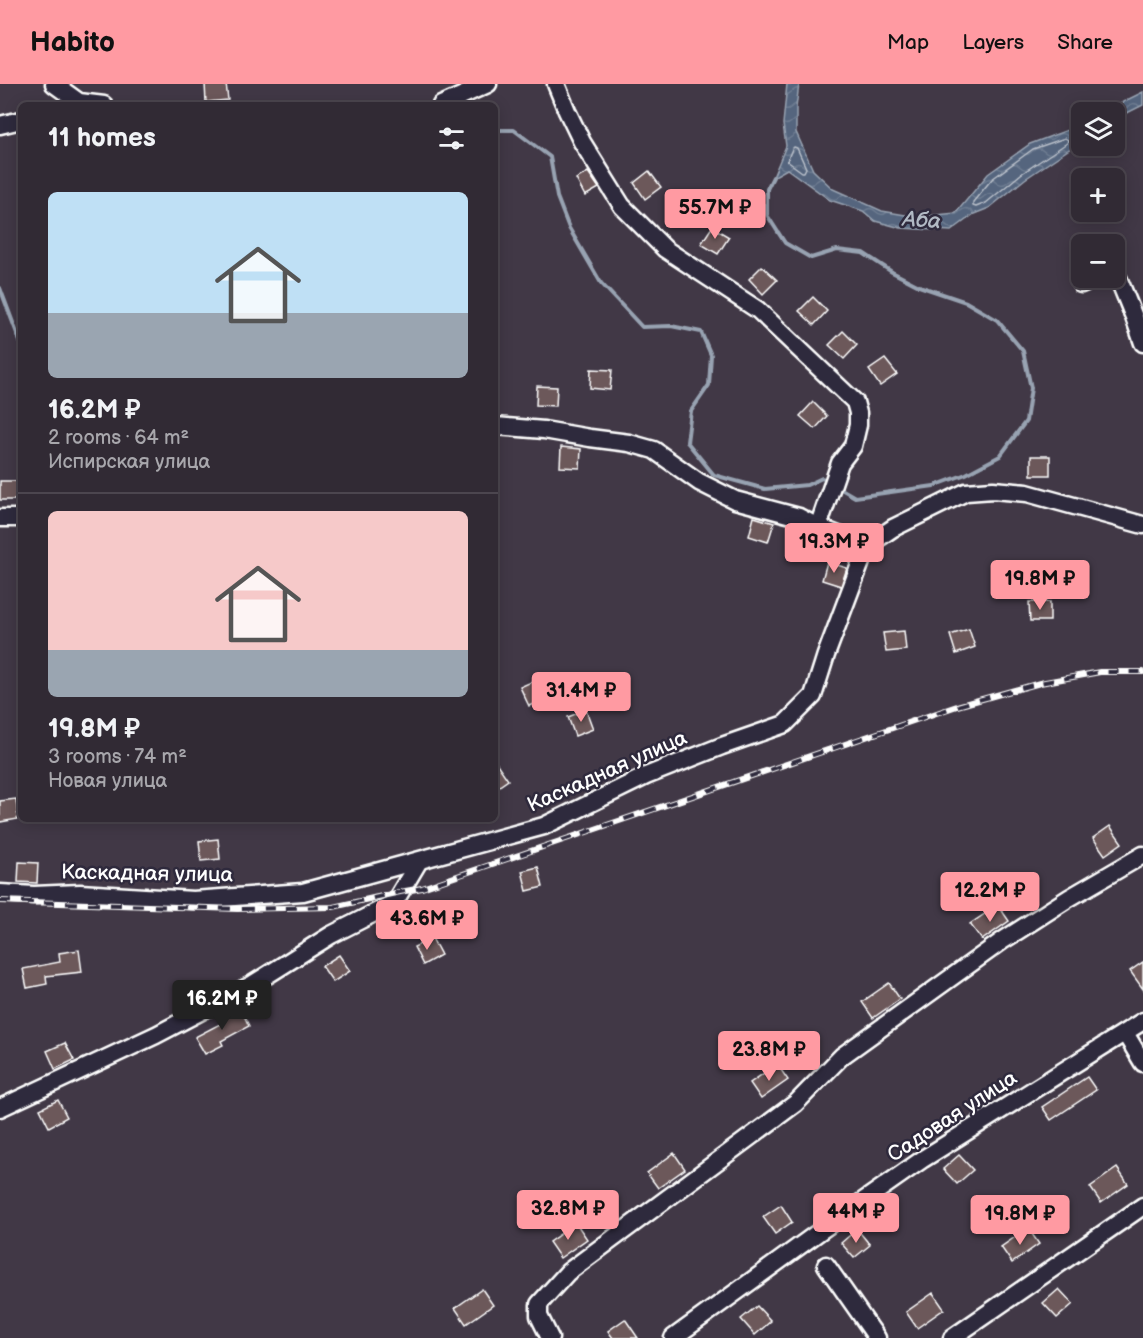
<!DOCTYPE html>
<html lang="en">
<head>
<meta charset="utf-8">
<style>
  :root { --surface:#312a34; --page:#3d3640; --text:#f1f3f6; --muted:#a8a7ac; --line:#4c464f; --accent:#ff9aa2 }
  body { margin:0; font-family:"Balsamiq Sans",sans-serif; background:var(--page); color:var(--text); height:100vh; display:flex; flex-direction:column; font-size:22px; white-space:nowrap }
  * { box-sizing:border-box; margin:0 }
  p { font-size:20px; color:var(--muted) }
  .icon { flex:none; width:33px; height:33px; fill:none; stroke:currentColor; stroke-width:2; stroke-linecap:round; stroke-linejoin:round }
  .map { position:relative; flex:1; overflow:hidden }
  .panel { position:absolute; left:18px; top:18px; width:480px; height:720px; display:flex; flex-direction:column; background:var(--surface); border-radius:9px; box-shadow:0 3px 15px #0003,0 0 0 2px var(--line) }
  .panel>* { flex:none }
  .fabs { position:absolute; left:1071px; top:18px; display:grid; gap:12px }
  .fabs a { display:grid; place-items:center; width:54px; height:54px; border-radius:9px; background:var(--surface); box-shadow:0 3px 15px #0003,0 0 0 2px var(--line); font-size:30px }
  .price { position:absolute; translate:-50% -51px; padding:0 14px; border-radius:6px; background:var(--accent); color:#111; font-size:20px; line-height:39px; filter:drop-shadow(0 2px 3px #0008) }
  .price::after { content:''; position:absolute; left:50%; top:36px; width:18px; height:14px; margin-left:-9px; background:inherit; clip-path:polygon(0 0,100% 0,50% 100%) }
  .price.on { background:#222; color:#fff }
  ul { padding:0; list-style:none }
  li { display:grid; align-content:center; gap:12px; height:318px; padding:0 30px }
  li+li { border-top:2px solid var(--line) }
  li span { display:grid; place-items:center; height:186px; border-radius:9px; color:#555 }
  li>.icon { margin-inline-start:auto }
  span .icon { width:108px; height:108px; fill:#fffc; stroke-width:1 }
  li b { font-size:26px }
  h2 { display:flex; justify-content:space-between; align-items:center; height:72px; padding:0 30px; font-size:26px }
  header { display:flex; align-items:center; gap:36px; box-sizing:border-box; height:84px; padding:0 30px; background:var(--accent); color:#111 }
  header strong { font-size:28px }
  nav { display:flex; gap:33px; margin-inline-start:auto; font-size:21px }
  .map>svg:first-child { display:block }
  .water { fill:url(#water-waves); stroke:#98a3b2; stroke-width:1.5 }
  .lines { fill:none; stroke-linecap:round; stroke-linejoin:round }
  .shore { stroke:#bbc1cb; stroke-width:1.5 }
  .stream { stroke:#98a3b2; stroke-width:4 }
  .building { fill:#6c585a; stroke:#fff; stroke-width:1.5 }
  .minor-casing { stroke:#fff; stroke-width:21 }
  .minor { stroke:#2f2a3d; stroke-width:16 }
  .rail-casing { stroke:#fff; stroke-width:6 }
  .rail { stroke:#2f2a3d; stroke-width:4; stroke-dasharray:11; stroke-linecap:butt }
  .labels { text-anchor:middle; stroke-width:5; stroke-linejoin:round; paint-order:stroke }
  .street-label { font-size:21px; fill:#fff; stroke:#2f2a3d }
  .water-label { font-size:22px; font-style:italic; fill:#b2bac5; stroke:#2f2a3d }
</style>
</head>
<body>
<header>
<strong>Habito</strong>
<nav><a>Map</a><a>Layers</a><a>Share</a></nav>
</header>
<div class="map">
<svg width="1143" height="1254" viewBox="0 0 1143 1254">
  <defs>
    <pattern id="water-waves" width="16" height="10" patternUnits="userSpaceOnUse" patternTransform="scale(1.5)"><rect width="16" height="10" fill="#54657e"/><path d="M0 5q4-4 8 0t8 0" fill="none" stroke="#6e7c91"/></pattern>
  </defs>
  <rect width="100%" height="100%" fill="#413846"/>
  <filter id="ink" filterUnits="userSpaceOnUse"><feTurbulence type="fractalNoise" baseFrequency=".0167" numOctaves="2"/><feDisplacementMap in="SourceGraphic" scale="12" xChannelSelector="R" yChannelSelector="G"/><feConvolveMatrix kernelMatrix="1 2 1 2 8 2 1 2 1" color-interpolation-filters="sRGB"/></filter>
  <g filter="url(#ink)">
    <g class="water">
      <path d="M787 0H799L796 24V48L813 86 833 105 882 127 917 133 956 129 988 90 1030 60 1081 41V57L1025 95 989 124 974 130 951 147 901 144 875 137 863 127 830 116 787 85 773 93 786 62 783 40Z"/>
      <path d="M1143 8V21L1115 35 1114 28H1106L1123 18Z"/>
    </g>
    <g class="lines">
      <g class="shore">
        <path d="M1065 54 1068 56 1067 59 1021 90 986 119 976 123 973 122V118L992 95 1033 65Z"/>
        <path d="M794 63 797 64 806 84 804 88H802L787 77 792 65Z"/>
      </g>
      <g class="stream">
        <path d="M495 46H514L550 73 557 113 569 144 601 199 642 243 671 242 701 248 711 271 709 301 691 327 687 358 714 391 765 405 807 401 822 394 830 398"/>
        <path d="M773 93 767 105V131L785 159 811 174 837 166 863 169 892 188 919 202 966 218 997 236 1023 267 1031 304 1026 337 1000 372 966 390 934 402 855 413 836 402"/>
        <path d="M0 204 21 260"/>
      </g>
    </g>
    <g class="building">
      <path d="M205 0H226L228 16 206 18Z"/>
      <path d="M649 87 661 103 645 115 634 99Z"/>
      <path d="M588 88 599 104 585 112 576 95Z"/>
      <path d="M712 143 729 153 718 170 701 160Z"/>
      <path d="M762 182 777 196 763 210 749 195Z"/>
      <path d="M813 213 827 227 814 241 799 227Z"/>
      <path d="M843 247 857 261 844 275 829 261Z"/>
      <path d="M885 275 897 290 880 302 869 286Z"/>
      <path d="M591 285 612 286 610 306 590 304Z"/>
      <path d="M537 302 557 303 556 322 536 321Z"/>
      <path d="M813 318 827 332 815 345 800 332Z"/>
      <path d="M561 363 581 365 580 384 560 383Z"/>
      <rect x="1031" y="372" width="19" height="19"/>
      <rect x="0" y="397" width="21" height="19"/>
      <path d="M754 433 774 439 768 458 749 452Z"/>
      <path d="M827 478 847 484 841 502 822 496Z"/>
      <path d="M1029 518H1050V537H1030Z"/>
      <path d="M969 545 975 563 956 570 950 551Z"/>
      <path d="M904 547 906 566 886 568 883 549Z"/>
      <path d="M538 595 547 614 529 622 520 603Z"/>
      <path d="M586 626 593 645 575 652 568 633Z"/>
      <path d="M495 677 508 696 495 705Z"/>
      <path d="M16 715 18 735 0 738V717Z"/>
      <path d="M1110 742 1122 759 1105 771 1093 754Z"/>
      <path d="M218 755 220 775 201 777 199 757Z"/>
      <path d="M19 778 38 779 37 799 18 798Z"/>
      <path d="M538 783 543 803 527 807 522 787Z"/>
      <path d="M998 821 1009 837 982 856 970 840Z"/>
      <path d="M432 854 441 871 423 881 414 863Z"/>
      <path d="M79 866 82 888 46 892 47 900 27 904 23 885 60 878 59 869Z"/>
      <path d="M339 871 350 887 333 898 322 882Z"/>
      <path d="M1143 878V905L1130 887Z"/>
      <path d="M889 899 900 915 873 934 862 918Z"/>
      <path d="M240 924 249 942 221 957 223 961 205 970 195 953 224 938 222 934Z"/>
      <path d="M65 959 74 976 55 985 47 967Z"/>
      <path d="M777 980 788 996 761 1015 750 999Z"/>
      <path d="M1087 993 1096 1006 1051 1036 1042 1023Z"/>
      <path d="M58 1016 67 1033 49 1043 40 1025Z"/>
      <path d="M674 1069 685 1085 658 1104 647 1089Z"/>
      <path d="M959 1071 973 1086 957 1100 943 1085Z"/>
      <path d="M1117 1084 1128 1100 1101 1119 1090 1103Z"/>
      <path d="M781 1121 792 1138 775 1150 763 1133Z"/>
      <path d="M576 1139 587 1155 560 1174 549 1158Z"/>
      <path d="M1028 1144 1039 1160 1012 1179 1001 1163Z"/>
      <path d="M857 1145 870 1161 854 1174 841 1159Z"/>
      <path d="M482 1205 493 1221 466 1240 455 1224Z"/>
      <path d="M1059 1205 1073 1220 1057 1234 1043 1219Z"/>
      <path d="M933 1209 944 1225 917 1244 906 1228Z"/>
      <path d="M757 1222 771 1237 755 1251 741 1235Z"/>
      <path d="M625 1235 638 1254H613L608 1247Z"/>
    </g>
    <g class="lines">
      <defs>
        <g id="minor">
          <path d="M54 0 79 18 104 21"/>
          <path d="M556 0 567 27 582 58 622 122 665 165 758 226 855 318 858 329V341L853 362 840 379 818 443 867 462 893 444 966 408 993 406 1027 409 1143 441"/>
          <path d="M441 21 488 0"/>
          <path d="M0 41 21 36"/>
          <path d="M1114 191 1119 196 1134 233 1143 259"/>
          <path d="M1081 200 1095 194"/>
          <path d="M495 342 544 346 590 354 629 359 654 366 699 398 735 416 799 433 818 443"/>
          <path d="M0 434H21"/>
          <path d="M0 809 34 811 80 809 193 816 303 808 544 742 646 692 722 662 785 640 813 612 826 571 867 462"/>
          <path d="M1125 949 1143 979"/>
          <path d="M0 1024 156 951 253 900 331 851 394 819 419 777"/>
          <path d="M826 1181 877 1254"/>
          <path d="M550 1254 539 1232V1220L568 1188 796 1019 842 972 1002 857 1069 814 1143 771"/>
          <path d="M673 1254 823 1145 923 1075 1143 937"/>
          <path d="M952 1254 1143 1122"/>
        </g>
      </defs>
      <use href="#minor" class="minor-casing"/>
      <use href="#minor" class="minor"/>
      <defs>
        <path id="rail" d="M0 817 237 825 333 823 400 808 422 804 957 622 1040 599 1100 588H1143"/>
      </defs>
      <use href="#rail" class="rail-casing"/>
      <use href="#rail" class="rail"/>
    </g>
  </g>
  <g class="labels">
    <g class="street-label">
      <text transform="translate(607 687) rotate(-24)" y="7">Каскадная улица</text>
      <text transform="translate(147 789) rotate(1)" y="7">Каскадная улица</text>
      <text transform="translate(952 1032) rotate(-33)" y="7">Садовая улица</text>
    </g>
    <g class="water-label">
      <text transform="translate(922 135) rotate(4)" y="8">Аба</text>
    </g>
  </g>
</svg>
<div class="fabs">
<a><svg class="icon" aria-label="layers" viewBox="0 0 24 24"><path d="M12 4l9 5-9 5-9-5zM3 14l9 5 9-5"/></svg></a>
<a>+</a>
<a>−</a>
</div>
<b class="price" style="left:715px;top:156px">55.7M ₽</b>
<b class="price" style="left:834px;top:490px">19.3M ₽</b>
<b class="price" style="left:1040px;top:527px">19.8M ₽</b>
<b class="price" style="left:581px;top:639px">31.4M ₽</b>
<b class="price" style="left:990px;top:839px">12.2M ₽</b>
<b class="price" style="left:427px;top:867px">43.6M ₽</b>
<b class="price on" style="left:222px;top:947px">16.2M ₽</b>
<b class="price" style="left:769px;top:998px">23.8M ₽</b>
<b class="price" style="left:568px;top:1157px">32.8M ₽</b>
<b class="price" style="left:856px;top:1160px">44M ₽</b>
<b class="price" style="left:1020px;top:1162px">19.8M ₽</b>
<section class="panel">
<h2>11 homes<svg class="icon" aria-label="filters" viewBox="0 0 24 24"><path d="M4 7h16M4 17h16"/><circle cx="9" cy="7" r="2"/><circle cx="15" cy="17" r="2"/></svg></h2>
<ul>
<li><span style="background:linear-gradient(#bfe0f5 65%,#9aa5b1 0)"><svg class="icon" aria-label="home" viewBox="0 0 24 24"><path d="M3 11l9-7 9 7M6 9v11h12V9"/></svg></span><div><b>16.2M ₽</b><p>2 rooms · 64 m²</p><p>Испирская улица</p></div></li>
<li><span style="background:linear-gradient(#f6c9c9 75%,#9aa5b1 0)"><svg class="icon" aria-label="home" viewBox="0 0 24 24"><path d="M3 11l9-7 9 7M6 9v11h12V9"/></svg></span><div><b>19.8M ₽</b><p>3 rooms · 74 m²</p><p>Новая улица</p></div></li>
</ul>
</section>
</div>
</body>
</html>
